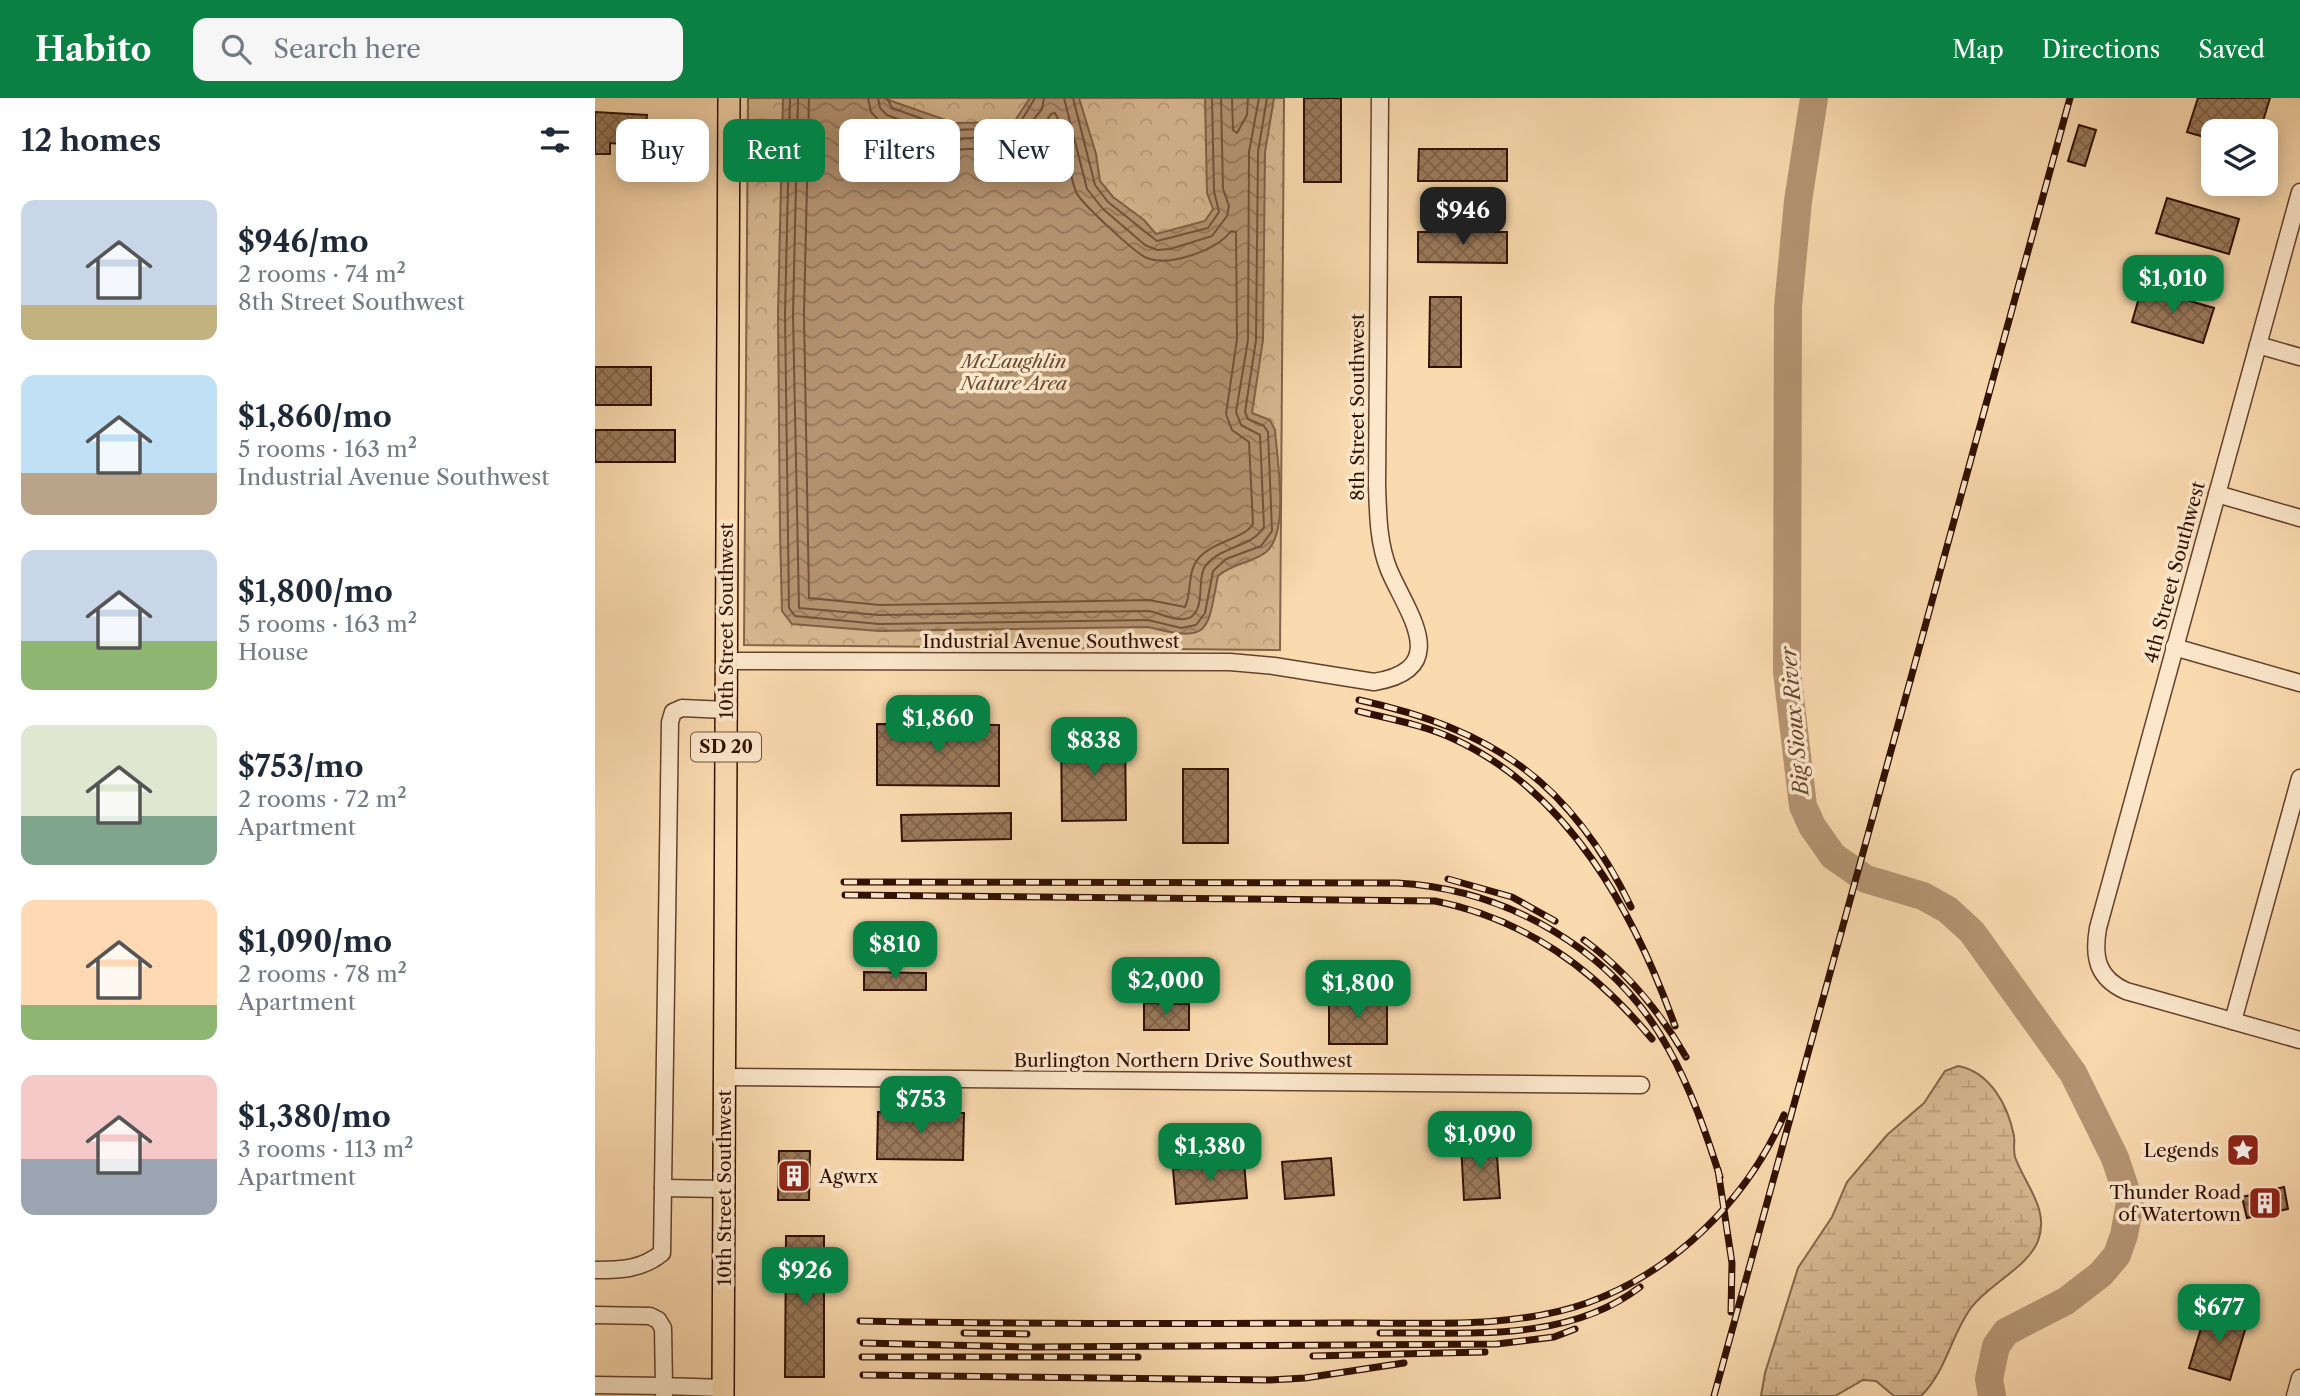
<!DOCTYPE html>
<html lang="en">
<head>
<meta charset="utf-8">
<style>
  :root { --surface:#fff; --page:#f6f6f7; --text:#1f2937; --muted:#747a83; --accent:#0b8043 }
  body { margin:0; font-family:"Libre Caslon Text",serif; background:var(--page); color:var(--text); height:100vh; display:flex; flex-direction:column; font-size:26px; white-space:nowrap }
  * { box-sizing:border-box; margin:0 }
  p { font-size:23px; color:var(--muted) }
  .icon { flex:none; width:38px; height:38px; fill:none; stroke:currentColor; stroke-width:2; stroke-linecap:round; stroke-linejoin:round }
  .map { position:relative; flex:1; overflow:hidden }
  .details { display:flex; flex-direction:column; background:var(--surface); width:595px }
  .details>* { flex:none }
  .top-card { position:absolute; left:21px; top:21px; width:665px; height:63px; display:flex; gap:14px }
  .controls { position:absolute; left:1606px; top:21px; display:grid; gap:14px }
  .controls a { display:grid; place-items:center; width:77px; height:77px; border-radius:14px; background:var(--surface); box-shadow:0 4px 18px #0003; font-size:35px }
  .price { position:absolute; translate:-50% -60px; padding:0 16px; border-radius:14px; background:var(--accent); color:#fff; font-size:23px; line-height:46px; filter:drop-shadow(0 2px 4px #0008) }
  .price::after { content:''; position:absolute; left:50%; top:42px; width:21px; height:16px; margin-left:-10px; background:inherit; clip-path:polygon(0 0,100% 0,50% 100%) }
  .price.selected { background:#222; color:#fff }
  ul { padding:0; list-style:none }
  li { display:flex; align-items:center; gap:21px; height:175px; padding:0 21px }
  li span { display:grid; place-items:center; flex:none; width:196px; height:140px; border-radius:14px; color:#555 }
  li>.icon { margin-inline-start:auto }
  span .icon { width:84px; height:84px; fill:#fffc; stroke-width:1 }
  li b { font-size:30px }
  h2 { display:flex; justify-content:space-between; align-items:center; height:84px; padding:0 21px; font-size:30px }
  .pill { padding:0 24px; border-radius:14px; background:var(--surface); box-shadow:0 4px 18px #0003; font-size:24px; line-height:63px }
  .pill.selected { background:var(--accent); color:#fff }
  header { display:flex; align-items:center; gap:42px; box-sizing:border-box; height:98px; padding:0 35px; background:var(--accent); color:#fff }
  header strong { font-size:33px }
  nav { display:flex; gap:38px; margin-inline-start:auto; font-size:24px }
  .search { width:490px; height:63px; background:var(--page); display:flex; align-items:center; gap:18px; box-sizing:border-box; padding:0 24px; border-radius:14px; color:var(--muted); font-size:26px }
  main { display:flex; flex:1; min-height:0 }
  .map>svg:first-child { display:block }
  .wetland { fill:url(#wetland-marsh); stroke:#846449; stroke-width:2 }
  .park { fill:url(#park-crowns); stroke:#846449; stroke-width:2 }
  .water { fill:url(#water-waves); stroke:#816046; stroke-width:2 }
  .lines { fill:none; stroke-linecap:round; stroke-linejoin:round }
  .shore { stroke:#74523a; stroke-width:2 }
  .river { stroke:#b69574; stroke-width:28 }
  .building { fill:url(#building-cross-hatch); stroke:#311001; stroke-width:2 }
  .minor-casing { stroke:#63422c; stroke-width:19 }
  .major-casing { stroke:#311001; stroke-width:24 }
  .minor { stroke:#fce7cb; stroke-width:16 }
  .major { stroke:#fadaaf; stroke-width:21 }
  .rail-casing { stroke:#311001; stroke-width:7 }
  .rail { stroke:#fce7cb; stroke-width:4.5; stroke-dasharray:13; stroke-linecap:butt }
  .labels { text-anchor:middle; stroke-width:7; stroke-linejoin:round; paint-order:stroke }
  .shield { fill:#fce7cb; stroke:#6e503e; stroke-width:2 }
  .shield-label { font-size:18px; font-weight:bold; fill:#311001 }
  .park-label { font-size:19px; font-style:italic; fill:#6b4b33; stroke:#fce7cb }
  .street-label { font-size:19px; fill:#311001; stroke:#fce7cb }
  .poi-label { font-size:19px; fill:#311001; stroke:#fce7cb; text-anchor:end }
  .water-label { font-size:21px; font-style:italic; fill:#66452f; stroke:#fce7cb }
</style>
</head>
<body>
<header>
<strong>Habito</strong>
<div class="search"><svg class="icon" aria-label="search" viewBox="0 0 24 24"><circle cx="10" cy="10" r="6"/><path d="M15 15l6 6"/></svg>Search here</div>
<nav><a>Map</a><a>Directions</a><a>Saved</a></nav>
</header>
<main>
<section class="details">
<h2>12 homes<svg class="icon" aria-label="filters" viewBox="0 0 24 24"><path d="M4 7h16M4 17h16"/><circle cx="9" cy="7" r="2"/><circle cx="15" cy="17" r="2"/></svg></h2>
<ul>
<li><span style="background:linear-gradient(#c9d6e8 75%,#c2b280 0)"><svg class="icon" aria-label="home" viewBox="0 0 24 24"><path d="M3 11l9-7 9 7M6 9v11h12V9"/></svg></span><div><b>$946/mo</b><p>2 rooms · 74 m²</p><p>8th Street Southwest</p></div></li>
<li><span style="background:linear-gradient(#bfe0f5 70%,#b9a48a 0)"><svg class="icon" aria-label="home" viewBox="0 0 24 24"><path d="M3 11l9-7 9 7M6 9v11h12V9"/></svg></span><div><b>$1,860/mo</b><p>5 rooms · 163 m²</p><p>Industrial Avenue Southwest</p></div></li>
<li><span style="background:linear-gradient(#c9d6e8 65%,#8fb573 0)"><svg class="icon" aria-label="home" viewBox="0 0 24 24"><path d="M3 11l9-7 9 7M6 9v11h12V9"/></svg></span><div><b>$1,800/mo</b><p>5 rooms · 163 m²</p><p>House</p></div></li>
<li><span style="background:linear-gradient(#dfe7d0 65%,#7fa58c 0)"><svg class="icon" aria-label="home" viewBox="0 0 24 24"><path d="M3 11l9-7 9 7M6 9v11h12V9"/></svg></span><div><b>$753/mo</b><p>2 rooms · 72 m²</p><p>Apartment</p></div></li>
<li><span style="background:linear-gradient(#ffd9b3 75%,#8fb573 0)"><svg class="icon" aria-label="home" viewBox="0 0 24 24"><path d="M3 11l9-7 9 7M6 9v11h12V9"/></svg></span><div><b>$1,090/mo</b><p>2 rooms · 78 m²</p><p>Apartment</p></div></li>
<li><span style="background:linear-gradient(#f6c9c9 60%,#9aa5b1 0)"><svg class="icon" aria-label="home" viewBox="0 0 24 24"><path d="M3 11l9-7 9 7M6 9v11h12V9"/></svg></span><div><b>$1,380/mo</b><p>3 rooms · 113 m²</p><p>Apartment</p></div></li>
</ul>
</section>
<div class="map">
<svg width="1705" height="1298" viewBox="0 0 1705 1298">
  <defs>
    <pattern id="wetland-marsh" width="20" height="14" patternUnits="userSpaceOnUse" patternTransform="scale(1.75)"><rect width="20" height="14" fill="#d8b891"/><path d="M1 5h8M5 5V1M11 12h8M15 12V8" fill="none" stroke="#ba9d7b"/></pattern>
    <pattern id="park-crowns" width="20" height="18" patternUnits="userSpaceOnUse" patternTransform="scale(1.75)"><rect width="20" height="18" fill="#d8b891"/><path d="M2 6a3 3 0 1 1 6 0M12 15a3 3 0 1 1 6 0" fill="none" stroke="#ba9d7b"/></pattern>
    <pattern id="water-waves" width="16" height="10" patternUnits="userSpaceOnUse" patternTransform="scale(1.75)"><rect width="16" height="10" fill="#b69574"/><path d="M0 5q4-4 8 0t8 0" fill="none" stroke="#95785d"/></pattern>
    <pattern id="building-cross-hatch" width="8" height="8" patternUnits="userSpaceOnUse" patternTransform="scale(1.75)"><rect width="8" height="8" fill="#9a795b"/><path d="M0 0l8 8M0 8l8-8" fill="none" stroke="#7e6249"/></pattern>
  </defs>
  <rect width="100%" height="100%" fill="#fadaaf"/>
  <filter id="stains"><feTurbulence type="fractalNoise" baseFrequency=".00286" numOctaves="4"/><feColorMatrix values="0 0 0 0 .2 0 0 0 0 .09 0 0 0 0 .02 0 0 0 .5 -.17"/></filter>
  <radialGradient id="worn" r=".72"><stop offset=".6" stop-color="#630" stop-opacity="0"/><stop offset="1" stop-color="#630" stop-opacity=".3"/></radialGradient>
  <path class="wetland" d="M1363 968C1395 974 1413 1007 1419 1038 1420 1045 1418 1052 1420 1059 1430 1087 1455 1111 1443 1143 1433 1169 1393 1187 1376 1210 1356 1237 1351 1274 1326 1298H1299L1281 1283 1268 1282 1240 1298H1166L1170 1275 1203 1170 1237 1119 1252 1084 1292 1037 1329 1005 1350 973Z"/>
  <path class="park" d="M153 0H689L685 552 149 547Z"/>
  <path class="water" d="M188 0H288L359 25 419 24 435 0H484L501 56 505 83 518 99 549 122 561 136 610 123 618 111 612 95 610 0H679L670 54 668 242 657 315 675 322 680 332C682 362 695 434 671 454 658 465 637 465 623 478 612 534 616 545 553 529L284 533 197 526 187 513 185 434 183 216Z"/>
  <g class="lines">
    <g class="shore">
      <path d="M195 0 190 216 194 510 200 518 284 526 553 522 586 530 601 527 610 515 618 473 631 461 666 448 677 433 673 334 669 328 653 321 650 314 661 242 663 54 672 0"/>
      <path d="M203 0 198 216 204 510 284 517 554 513C565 515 585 526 596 519 611 509 601 480 611 467 628 447 656 450 669 429L665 337 646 327 641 314 653 242 654 54 664 0"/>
      <path d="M214 0 209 216 214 500 285 507 554 502 590 509C597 495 592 474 603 461 618 443 649 441 658 426L654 344 637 332 631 316 642 241 641 134 636 133C622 152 575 169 552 160 541 156 486 105 481 94 471 69 474 39 460 15L456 16 439 41 427 48 357 52 287 26 276 14 273 0"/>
      <path d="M283 0 285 10 292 17 356 41 425 38 447 11 449 0"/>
      <path d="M292 0 297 10 358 32 422 30 440 0"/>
      <path d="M469 0 492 91 508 111 550 147 562 152 575 151 617 138 632 118 634 108 628 91 626 0"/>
      <path d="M478 0 500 87 513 104 562 143 613 130 624 114 619 93 617 0"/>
      <path d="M637 0 638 32 642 35 652 17 653 0"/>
    </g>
    <path class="river" d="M1219 0 1203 103 1193 209 1192 574 1208 708 1217 728 1238 758 1271 781 1328 798 1353 812 1377 834 1478 975 1520 1060 1535 1105 1529 1137 1522 1157 1506 1176 1471 1203 1411 1234 1401 1248 1394 1281 1397 1298"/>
  </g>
  <g class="building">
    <rect x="709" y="0" width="37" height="84"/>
    <path d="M1603 0H1675L1665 33H1619V42L1592 34Z"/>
    <path d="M0 14 52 17 49 48 15 45V56H0Z"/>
    <path d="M1484 27 1501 32 1490 68 1473 63Z"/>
    <path d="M824 51H912V83H823Z"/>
    <path d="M1572 100 1644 121 1634 156 1561 135Z"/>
    <path d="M823 134H912V165L823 164Z"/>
    <path d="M1547 189 1619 210 1608 245 1537 224Z"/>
    <path d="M835 199H866V269H834Z"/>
    <rect x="0" y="269" width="56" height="38"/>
    <rect x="0" y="332" width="80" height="32"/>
    <path d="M282 626 404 627V688L282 687Z"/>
    <path d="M530 635 531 722 467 723 466 636Z"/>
    <rect x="588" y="671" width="45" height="74"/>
    <path d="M416 715V741L307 743 306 717Z"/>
    <path d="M269 874 331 875V892H269Z"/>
    <rect x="734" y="899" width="58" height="47"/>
    <path d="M549 905 594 906V932H549Z"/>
    <path d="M283 1014 369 1015 368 1062 282 1061Z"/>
    <path d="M901 1044 905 1100 869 1102 866 1046Z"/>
    <path d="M184 1053H215L214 1102H183Z"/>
    <path d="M736 1060 739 1097 690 1101 687 1064Z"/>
    <path d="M649 1064 652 1100 581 1106 578 1071Z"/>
    <path d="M1689 1089 1693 1111 1652 1120 1647 1099Z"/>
    <path d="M191 1138H229V1279H190Z"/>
    <path d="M1612 1210 1653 1222 1635 1282 1594 1270Z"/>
  </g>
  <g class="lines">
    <defs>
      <g id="minor">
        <path d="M1705 94 1503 830C1498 859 1502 880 1531 893L1705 942"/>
        <path d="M1663 247 1705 259"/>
        <path d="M1622 396 1705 420"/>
        <path d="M1579 549 1705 585"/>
        <path d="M131 563 635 564 679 568 779 584C859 571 811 513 794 472 783 445 783 415 782 387L785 0"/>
        <path d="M1638 923 1705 680"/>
        <path d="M129 979 1046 987"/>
        <path d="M68 1090 129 1091"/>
        <path d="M0 1172C25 1172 46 1172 67 1155L75 624 78 614 87 610 131 612"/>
        <path d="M0 1217 55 1218 63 1222 68 1230 69 1288 128 1290"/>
        <path d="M0 1287 69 1288V1297"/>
        <path d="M1700 1298 1705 1280"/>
      </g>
      <path id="major" d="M128 1298 134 0"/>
    </defs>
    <use href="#minor" class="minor-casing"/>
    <use href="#major" class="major-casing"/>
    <use href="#minor" class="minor"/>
    <use href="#major" class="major"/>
    <defs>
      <g id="rail">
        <path d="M764 602C897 631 976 684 1036 809"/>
        <path d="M763 613C795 621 829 627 859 641 974 694 1039 814 1080 928"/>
        <path d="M853 781 917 799 960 823"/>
        <path d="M249 784 802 785C912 791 1019 852 1073 950 1096 991 1111 1035 1125 1079"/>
        <path d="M250 797 840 803C930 821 999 871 1057 941"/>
        <path d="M989 842C1032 874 1064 912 1091 959"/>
        <path d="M1123 1072 1137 1165 1136 1214"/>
        <path d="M265 1223C425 1226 585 1226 745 1225 825 1224 916 1232 992 1205 1079 1174 1152 1102 1189 1017"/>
        <path d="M369 1235 432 1236"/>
        <path d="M785 1235C872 1234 972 1245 1045 1189"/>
        <path d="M268 1245 435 1249 902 1246 959 1239 980 1231"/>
        <path d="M718 1258 890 1254"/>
        <path d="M267 1259H543"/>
        <path d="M268 1277 675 1282 710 1280 809 1265"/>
        <path d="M1119 1298 1475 0"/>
      </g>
    </defs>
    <use href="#rail" class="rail-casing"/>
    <use href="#rail" class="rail"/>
  </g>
  <defs>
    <symbol id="sight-square" viewBox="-11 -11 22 22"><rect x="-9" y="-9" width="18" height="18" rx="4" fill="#8f2418" stroke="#fce7cb"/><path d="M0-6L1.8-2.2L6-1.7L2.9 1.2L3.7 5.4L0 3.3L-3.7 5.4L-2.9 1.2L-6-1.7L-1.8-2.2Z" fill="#fff"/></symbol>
    <symbol id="building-square" viewBox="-11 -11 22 22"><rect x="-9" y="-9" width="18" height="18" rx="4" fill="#8f2418" stroke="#fce7cb"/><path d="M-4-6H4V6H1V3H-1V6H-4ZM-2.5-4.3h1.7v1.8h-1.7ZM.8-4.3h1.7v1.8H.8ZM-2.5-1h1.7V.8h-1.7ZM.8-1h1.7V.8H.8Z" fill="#fff"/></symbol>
  </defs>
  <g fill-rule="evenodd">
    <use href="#sight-square" x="1629" y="1033" width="38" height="38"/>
    <use href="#building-square" x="180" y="1059" width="38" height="38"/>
    <use href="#building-square" x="1651" y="1086" width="38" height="38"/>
  </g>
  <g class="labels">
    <rect class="shield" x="96" y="634.5" width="70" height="29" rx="5"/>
    <g class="shield-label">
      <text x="131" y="655">SD 20</text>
    </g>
    <g class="park-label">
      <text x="419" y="270">McLaughlin<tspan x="419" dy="22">Nature Area</tspan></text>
    </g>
    <g class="street-label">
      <text transform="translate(762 309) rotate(-90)" y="7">8th Street Southwest</text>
      <text transform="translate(1579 474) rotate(-75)" y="7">4th Street Southwest</text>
      <text transform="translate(131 523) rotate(-90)" y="7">10th Street Southwest</text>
      <text x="456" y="550">Industrial Avenue Southwest</text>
      <text x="588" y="969">Burlington Northern Drive Southwest</text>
      <text transform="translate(129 1090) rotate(-90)" y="7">10th Street Southwest</text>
    </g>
    <g class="poi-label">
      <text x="1624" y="1059">Legends</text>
      <text x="224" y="1085" text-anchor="start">Agwrx</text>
      <text x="1646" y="1101">Thunder Road<tspan x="1646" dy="22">of Watertown</tspan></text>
    </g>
    <g class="water-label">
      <text transform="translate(1200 623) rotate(-95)" y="7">Big Sioux River</text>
    </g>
  </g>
  <rect width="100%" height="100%" filter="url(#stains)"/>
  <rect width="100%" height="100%" fill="url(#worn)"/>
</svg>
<div class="controls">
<a><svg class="icon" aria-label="layers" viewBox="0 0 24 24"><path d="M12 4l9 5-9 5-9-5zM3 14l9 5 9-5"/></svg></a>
</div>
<b class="price selected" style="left:868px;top:149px">$946</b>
<b class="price" style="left:1578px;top:217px">$1,010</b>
<b class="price" style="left:343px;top:657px">$1,860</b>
<b class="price" style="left:499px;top:679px">$838</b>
<b class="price" style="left:300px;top:883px">$810</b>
<b class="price" style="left:571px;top:919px">$2,000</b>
<b class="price" style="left:763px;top:922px">$1,800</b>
<b class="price" style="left:326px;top:1038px">$753</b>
<b class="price" style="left:885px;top:1073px">$1,090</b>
<b class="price" style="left:615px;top:1085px">$1,380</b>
<b class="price" style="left:210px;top:1209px">$926</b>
<b class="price" style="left:1624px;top:1246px">$677</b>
<div class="top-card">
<a class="pill">Buy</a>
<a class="pill selected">Rent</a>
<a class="pill">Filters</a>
<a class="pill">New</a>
</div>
</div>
</main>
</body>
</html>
